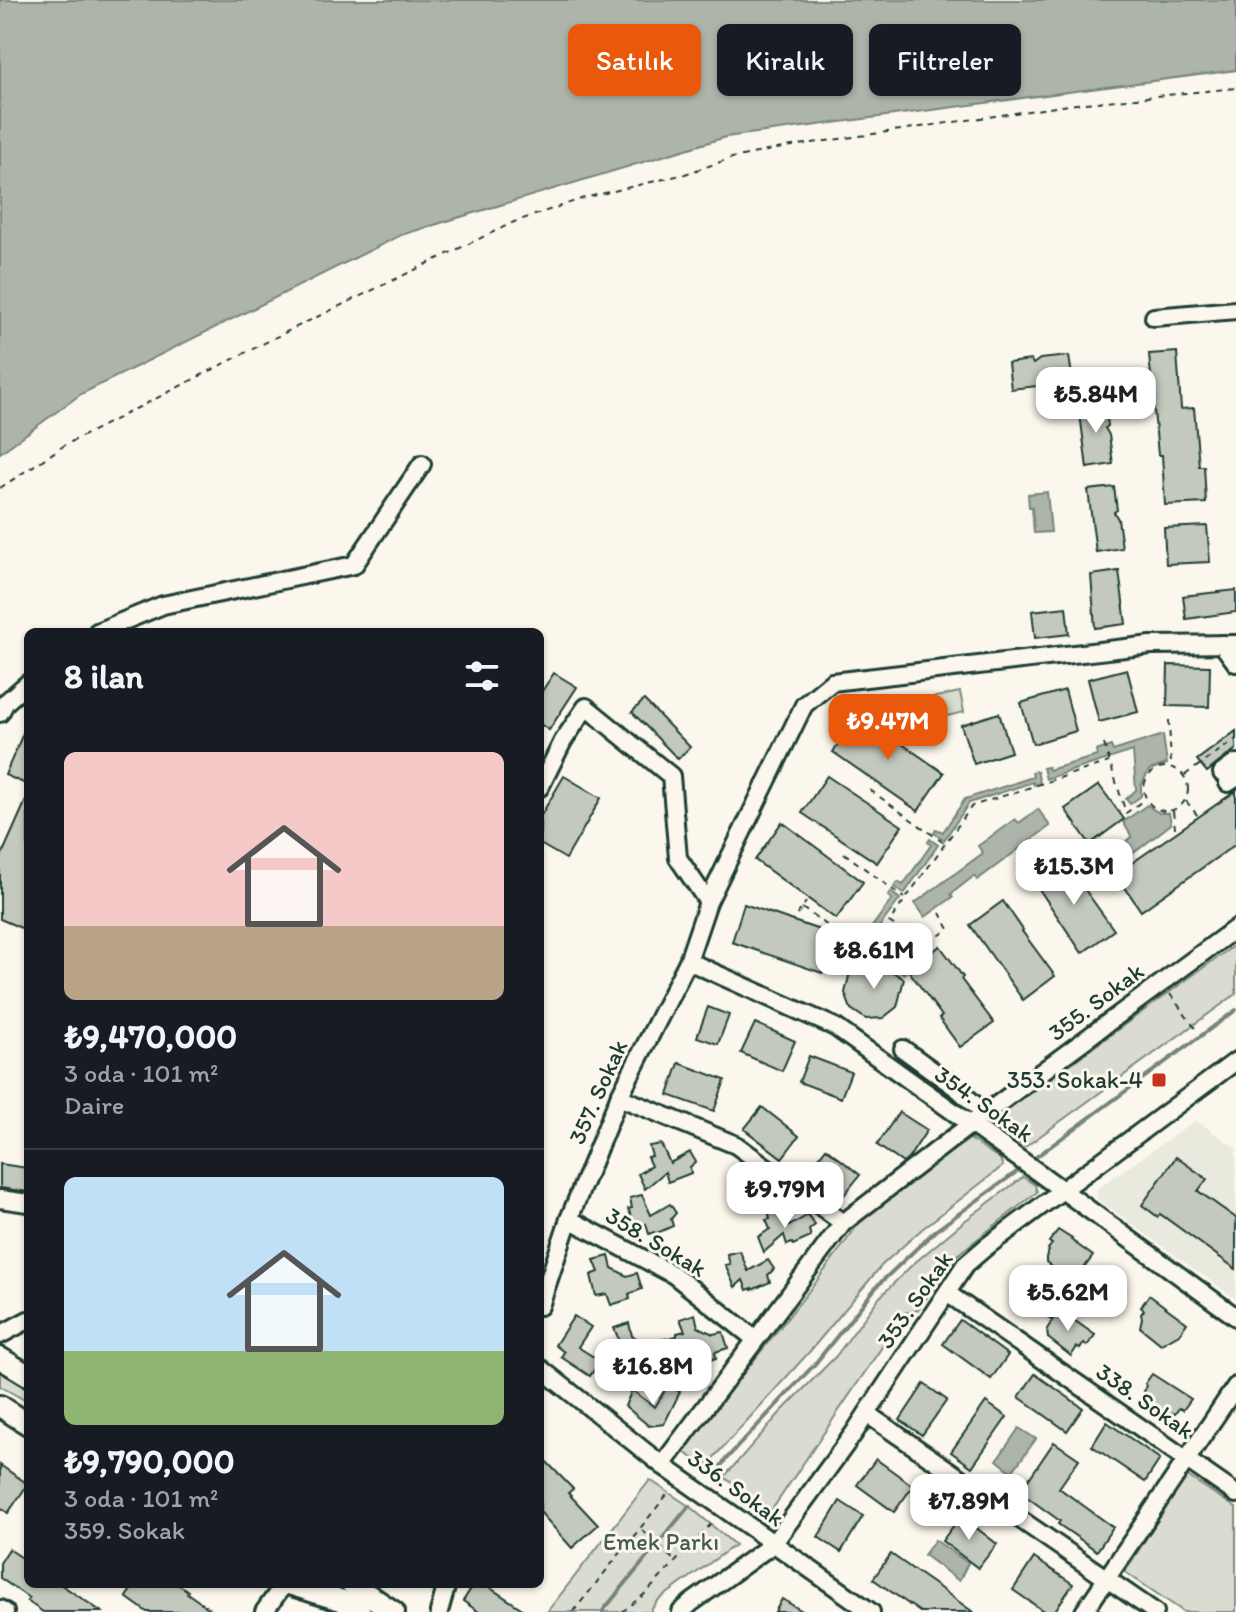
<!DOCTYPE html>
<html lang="tr">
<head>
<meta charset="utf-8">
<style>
  :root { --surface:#171b24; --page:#242831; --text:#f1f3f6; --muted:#9ea1a6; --line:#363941; --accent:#ea580c }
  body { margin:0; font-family:Itim,sans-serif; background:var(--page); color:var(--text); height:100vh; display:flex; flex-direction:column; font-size:30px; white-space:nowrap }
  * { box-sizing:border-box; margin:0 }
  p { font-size:26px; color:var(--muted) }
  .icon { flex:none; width:44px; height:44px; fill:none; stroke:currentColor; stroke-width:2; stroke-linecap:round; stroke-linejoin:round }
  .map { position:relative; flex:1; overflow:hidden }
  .details { position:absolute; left:24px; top:628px; width:520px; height:960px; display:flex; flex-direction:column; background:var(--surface); border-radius:12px; box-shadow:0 2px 6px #0004 }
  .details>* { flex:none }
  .guide { position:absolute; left:568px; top:24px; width:548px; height:72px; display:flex; gap:16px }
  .price { position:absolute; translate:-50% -68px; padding:0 18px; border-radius:16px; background:#fff; color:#222; font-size:26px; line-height:52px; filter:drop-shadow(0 2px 4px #0008) }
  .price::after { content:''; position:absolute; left:50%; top:48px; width:24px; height:18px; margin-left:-12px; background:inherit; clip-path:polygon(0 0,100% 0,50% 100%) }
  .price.on { background:var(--accent); color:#fff }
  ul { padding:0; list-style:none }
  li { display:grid; align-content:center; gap:16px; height:424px; padding:0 40px }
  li+li { border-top:2px solid var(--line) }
  li span { display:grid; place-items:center; height:248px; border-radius:12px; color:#555 }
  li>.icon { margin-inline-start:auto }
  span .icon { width:144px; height:144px; fill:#fffc; stroke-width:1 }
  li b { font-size:34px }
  h2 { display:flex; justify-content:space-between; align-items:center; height:96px; padding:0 40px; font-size:34px }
  .chip { padding:0 28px; border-radius:12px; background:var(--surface); box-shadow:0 2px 6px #0004; font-size:28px; line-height:72px }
  .chip.on { background:var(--accent); color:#fff }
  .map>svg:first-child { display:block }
  .built { fill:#eae9de }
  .green { fill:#dbdcd1; stroke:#7d8c82; stroke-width:2 }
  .water { fill:#adb4aa; stroke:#74847b; stroke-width:2 }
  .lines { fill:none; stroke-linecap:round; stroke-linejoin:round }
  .stream { stroke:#74847b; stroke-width:4 }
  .building { fill:#c4c9be; stroke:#1f3d34; stroke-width:2 }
  .minor-casing { stroke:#1f3d34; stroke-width:22 }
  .major-casing { stroke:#1f3d34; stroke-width:26 }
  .path { stroke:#1f3d34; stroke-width:2; stroke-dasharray:6 6; stroke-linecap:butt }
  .minor { stroke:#fbf7ec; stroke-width:16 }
  .major { stroke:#fbf7ec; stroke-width:20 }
  .poi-dot { fill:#c8321e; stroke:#fbf7ec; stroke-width:3 }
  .labels { text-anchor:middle; stroke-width:6; stroke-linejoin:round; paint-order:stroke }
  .street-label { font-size:24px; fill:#1f3d34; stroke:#fbf7ec }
  .poi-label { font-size:24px; fill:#1f3d34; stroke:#fbf7ec; text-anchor:end }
  .park-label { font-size:24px; fill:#455d53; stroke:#fbf7ec }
</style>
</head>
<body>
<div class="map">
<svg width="1236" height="1612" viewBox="0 0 1236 1612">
  <rect width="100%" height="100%" fill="#fbf7ec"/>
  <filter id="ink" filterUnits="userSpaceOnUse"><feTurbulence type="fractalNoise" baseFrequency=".0125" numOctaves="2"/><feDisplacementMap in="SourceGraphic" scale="16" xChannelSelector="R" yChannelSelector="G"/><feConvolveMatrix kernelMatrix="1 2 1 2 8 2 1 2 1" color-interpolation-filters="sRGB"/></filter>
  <g filter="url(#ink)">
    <path class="built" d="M1196 1120 1236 1148V1299L1097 1199V1189Z"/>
    <g class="green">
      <path d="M960 692 964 712 917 723 911 702Z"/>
      <path d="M1236 944V994L1025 1147 990 1122Z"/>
      <path d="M970 1139 1000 1159 1003 1166 922 1229 882 1265 811 1350 706 1466 682 1451 816 1282 871 1207Z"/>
      <path d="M1023 1177 1035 1185 1037 1192 956 1256 918 1310 905 1313 771 1511 724 1477 780 1413 836 1356 879 1298 912 1265 962 1223Z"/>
      <path d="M0 1372 28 1389V1402L0 1386Z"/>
      <path d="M1186 1475 1236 1508V1612H1184L1125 1572Z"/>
      <path d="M650 1480 689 1506 735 1545 657 1601 650 1612H547Z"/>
    </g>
    <g class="water">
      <path d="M0 0H1236V70L726 137 401 235 81 394 0 453Z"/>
      <path d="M1047 492 1051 532 1034 533 1032 507H1029L1028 494Z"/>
      <path d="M1163 735 1167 764 1149 770 1141 786V796L1130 804 1126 799 1136 790 1133 751 1046 779 1043 768 1048 767 1049 770 1097 756 1096 751 1111 746 1113 751Z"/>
      <path d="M1037 771 1040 783 1034 785 1033 782 969 803 944 840 934 833 936 829 943 832 965 799 1033 777 1032 772Z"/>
      <path d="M1147 805 1159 813H1169L1171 824 1117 866 1110 854 1132 837 1123 822Z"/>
      <path d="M1038 809 1050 826 977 880 974 876 951 894 953 897 925 917 915 903 983 853 978 846 1015 819 1019 823Z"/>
      <path d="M930 839 938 845 904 894 894 887 898 882 903 885 931 845 928 842Z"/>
      <path d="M891 892 900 899 877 930 916 958 904 974 873 951 876 946 880 949 884 942 877 938 871 949 861 942 892 899 888 896Z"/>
      <path d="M1019 1428 1036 1439 1012 1472 997 1460Z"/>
      <path d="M935 1540 968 1563 959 1581 924 1555Z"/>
    </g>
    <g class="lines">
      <g class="stream">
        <path d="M1032 1160 1236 1010"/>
        <path d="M714 1475 727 1458 814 1365 878 1285 935 1231 1022 1168"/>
        <path d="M602 1612 689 1506"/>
      </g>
    </g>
    <g class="building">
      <path d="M1177 352 1181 409 1194 408 1199 466H1204L1206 503 1165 505 1162 455H1158L1149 354Z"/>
      <path d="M1069 356 1073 382 1011 389 1008 363 1031 360 1033 364 1040 359Z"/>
      <path d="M1105 402 1108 426 1105 428 1109 435 1113 464 1087 468 1079 406Z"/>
      <path d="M1114 487 1117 510 1114 512 1118 519 1122 548 1096 552 1088 490Z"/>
      <path d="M1207 526 1210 562 1166 564 1164 528Z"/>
      <path d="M1119 571 1126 624 1095 628 1091 575Z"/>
      <path d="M1236 590V612L1186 619 1183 596Z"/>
      <path d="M1066 607 1069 634 1035 638 1032 611Z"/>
      <path d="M1168 665 1210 666 1209 707 1167 706Z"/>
      <path d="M1127 669 1138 712 1099 722 1088 679Z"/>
      <path d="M554 673 577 687 549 730 540 724V694Z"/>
      <path d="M1065 690 1076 731 1033 744 1021 703Z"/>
      <path d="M644 700 690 747 678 759 632 712Z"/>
      <path d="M999 713 1011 752 974 764 961 725Z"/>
      <path d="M859 714 944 773 918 811 833 752Z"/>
      <path d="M28 722V785L5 775Z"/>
      <path d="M1236 731V749L1207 772 1197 760Z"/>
      <path d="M564 776 601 798 566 859 540 844V817Z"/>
      <path d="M827 776 902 826 877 863 802 813Z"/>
      <path d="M1099 785 1124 819 1090 844 1065 809Z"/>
      <path d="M1236 791V844L1141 911 1116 874Z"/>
      <path d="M28 796V931L0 919V859Z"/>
      <path d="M782 822 863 882 836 919 755 860Z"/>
      <path d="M1065 862 1114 930 1082 953 1035 883Z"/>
      <path d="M1003 901 1023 930 1022 931 1055 976 1023 1000 970 925Z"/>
      <path d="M744 904 834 935 822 973 732 942Z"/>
      <path d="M940 946 963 977 961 979 994 1023 960 1047 939 1018 942 1016 908 970Z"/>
      <path d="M880 964 904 979 897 1007 883 1018 866 1019 851 1009 845 993 849 976 863 965Z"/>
      <path d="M708 1007 729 1015 718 1044 697 1037Z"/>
      <path d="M755 1023 795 1041 782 1071 741 1053Z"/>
      <path d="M809 1056 851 1072 841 1098 799 1082Z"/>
      <path d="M679 1063 725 1080 714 1111 668 1095Z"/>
      <path d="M762 1107 799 1136 782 1158 744 1129Z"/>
      <path d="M899 1112 927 1130 908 1159 903 1163 877 1145Z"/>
      <path d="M661 1144 670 1163 690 1152 696 1162 690 1167 691 1173 668 1182 665 1172 645 1189 638 1174 651 1166 647 1157 652 1156 649 1146Z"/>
      <path d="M826 1148 860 1175 840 1200 806 1173Z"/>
      <path d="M1176 1157 1207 1179 1198 1191 1236 1218V1269L1160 1214 1158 1217 1142 1205Z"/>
      <path d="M0 1164 28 1168V1192L0 1188Z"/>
      <path d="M642 1195 651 1215 670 1204 676 1213 671 1219 673 1226 655 1234 654 1232 649 1234 646 1224 638 1231 628 1209 632 1208 630 1198Z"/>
      <path d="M780 1207 789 1226 808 1215 815 1225 809 1230 811 1237 793 1245 792 1243 787 1245 784 1235 764 1252 758 1237 770 1229 766 1220 770 1219 768 1209Z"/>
      <path d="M1058 1230 1072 1239 1071 1240 1093 1256 1081 1272 1075 1271 1072 1277H1065L1046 1262V1257L1049 1251 1048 1249 1052 1244 1049 1242Z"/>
      <path d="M740 1251 748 1271 768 1260 774 1269 768 1275 770 1282 752 1290V1288L747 1290 743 1280 735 1287 725 1265 730 1264 727 1254Z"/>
      <path d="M609 1256 612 1268 627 1276 637 1273 642 1289 629 1294 630 1299 611 1305 607 1294 596 1296 591 1275 599 1272 594 1260Z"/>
      <path d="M1149 1295 1187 1323 1179 1334 1161 1344 1140 1327 1142 1318 1141 1314 1144 1310 1141 1307Z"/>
      <path d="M1057 1308 1095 1335 1087 1346 1084 1343 1080 1349 1077 1347 1071 1356 1048 1338 1047 1329 1053 1320 1049 1318Z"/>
      <path d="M695 1314 698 1327 713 1334 723 1332 728 1348 715 1352 716 1358 697 1364 693 1352 682 1354 681 1350 649 1361 651 1367 632 1373 627 1361 616 1363 611 1342 619 1340 614 1328 629 1323 632 1336 647 1343 677 1336V1333L685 1331 680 1319Z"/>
      <path d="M574 1316 591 1327 578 1347 600 1361 590 1376 561 1357 564 1352 555 1345Z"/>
      <path d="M960 1320 1008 1355 991 1379 943 1344Z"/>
      <path d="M1035 1374 1083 1408 1067 1431 1019 1397Z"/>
      <path d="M1152 1374 1191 1399 1183 1410 1179 1408 1175 1414 1172 1413 1165 1420 1140 1403 1146 1393 1144 1391 1147 1386 1145 1384Z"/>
      <path d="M924 1384 947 1400 922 1435 900 1420Z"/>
      <path d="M668 1385 680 1392 664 1424 649 1426 625 1406 632 1390 655 1407Z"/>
      <path d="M986 1402 1007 1417 972 1467 951 1452Z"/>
      <path d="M1107 1422 1160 1459 1145 1482 1092 1446Z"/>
      <path d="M1054 1442 1079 1459 1059 1488 1113 1527 1097 1551 1058 1524 1060 1521 1020 1492Z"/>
      <path d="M540 1455 573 1489 568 1493 598 1525 572 1548 540 1512Z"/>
      <path d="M876 1459 913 1486 894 1512 857 1485Z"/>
      <path d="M0 1465 28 1484 8 1513 0 1507Z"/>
      <path d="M840 1501 863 1516 841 1552 818 1537Z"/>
      <path d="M961 1516 997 1544 978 1568 942 1541Z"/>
      <path d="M9 1549 28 1562V1584H60L102 1612H43L27 1601 29 1598 0 1578V1563Z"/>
      <path d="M891 1554 944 1591 973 1612H920L873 1579Z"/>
      <path d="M1034 1558 1073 1584 1054 1612H1045L1013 1590Z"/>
      <path d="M135 1584H178L188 1591 187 1593 214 1612H147L126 1597Z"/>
      <path d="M474 1584H484L527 1612H479L463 1601Z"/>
      <path d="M782 1599 804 1612H775Z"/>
    </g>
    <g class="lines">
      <defs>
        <g id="minor">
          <path d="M1154 317 1236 310"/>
          <path d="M97 632 163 605 354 565 422 464"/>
          <path d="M1222 644 1236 663"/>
          <path d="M0 713 6 702 28 683"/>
          <path d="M1222 773 1236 763"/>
          <path d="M1228 783 1236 778"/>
          <path d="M540 787 563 741 586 707 671 776 678 858 708 902"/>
          <path d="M688 961 835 1027 1039 1173 1236 1317"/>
          <path d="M903 1049 958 1089 985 1114"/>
          <path d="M619 1097 736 1145 843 1223"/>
          <path d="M0 1199 28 1203"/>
          <path d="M569 1219 674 1275 755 1339"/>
          <path d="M947 1293 1236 1494"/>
          <path d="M540 1306 569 1219 619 1097 688 961 708 902 804 705 832 682 1151 645 1236 644"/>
          <path d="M0 1335 28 1320"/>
          <path d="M540 1368 662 1465 871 1612"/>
          <path d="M867 1414 1155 1612"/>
          <path d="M662 1465 843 1223 971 1124 1236 928"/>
          <path d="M0 1609 5 1612"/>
          <path d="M264 1612 284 1584"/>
          <path d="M439 1612 447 1584"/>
          <path d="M681 1612 691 1603 773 1544 854 1433 965 1265 986 1247 1236 1061"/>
          <path d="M1084 1612 1236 1386"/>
        </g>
        <g id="major">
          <path d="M0 1358 28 1375"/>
          <path d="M0 1406 28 1424"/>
          <path d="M289 1584 343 1601 360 1612"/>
          <path d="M352 1584 394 1612"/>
        </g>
      </defs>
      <use href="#minor" class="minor-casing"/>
      <use href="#major" class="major-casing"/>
      <g class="path">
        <path d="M0 488 65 445 290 330 514 222 584 198 685 174 732 158 792 146 1076 104 1236 88"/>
        <path d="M1169 720 1171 766"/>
        <path d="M1104 744 1126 813 1145 799"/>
        <circle cx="1166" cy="789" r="22"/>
        <path d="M1185 775 1236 739"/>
        <path d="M870 790 944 843"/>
        <path d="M1186 801 1198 816"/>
        <path d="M1173 811 1175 828"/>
        <path d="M844 853 904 898"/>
        <path d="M802 908 866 952"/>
        <path d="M940 913 949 929 925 945 889 922 972 806 1109 762"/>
        <path d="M797 915 806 902"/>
        <path d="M1170 994 1195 1028"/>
        <path d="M642 1530 675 1561"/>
        <path d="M573 1612 670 1491"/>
        <path d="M622 1612 646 1593 714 1521"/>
      </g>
      <use href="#minor" class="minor"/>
      <use href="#major" class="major"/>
    </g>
  </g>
  <rect class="poi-dot" x="1151" y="1072" width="16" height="16" rx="4"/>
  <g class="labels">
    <g class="street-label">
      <text transform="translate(1096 1002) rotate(-37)" y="8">355. Sokak</text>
      <text transform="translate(598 1092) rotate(-66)" y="8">357. Sokak</text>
      <text transform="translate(984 1104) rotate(35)" y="8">354. Sokak</text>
      <text transform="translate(656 1242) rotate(31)" y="8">358. Sokak</text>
      <text transform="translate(915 1300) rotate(-55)" y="8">353. Sokak</text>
      <text transform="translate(1145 1401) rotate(35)" y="8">338. Sokak</text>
      <text transform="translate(736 1488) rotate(36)" y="8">336. Sokak</text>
    </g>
    <g class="poi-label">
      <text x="1143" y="1088">353. Sokak-4</text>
    </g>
    <g class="park-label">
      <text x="661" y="1550">Emek Parkı</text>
    </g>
  </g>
</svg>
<b class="price" style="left:1096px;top:435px">₺5.84M</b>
<b class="price on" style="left:888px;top:762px">₺9.47M</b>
<b class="price" style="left:1074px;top:907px">₺15.3M</b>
<b class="price" style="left:874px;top:991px">₺8.61M</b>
<b class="price" style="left:785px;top:1230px">₺9.79M</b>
<b class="price" style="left:1068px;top:1333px">₺5.62M</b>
<b class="price" style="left:653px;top:1407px">₺16.8M</b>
<b class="price" style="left:969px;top:1542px">₺7.89M</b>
<div class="guide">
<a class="chip on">Satılık</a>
<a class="chip">Kiralık</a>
<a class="chip">Filtreler</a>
</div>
<section class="details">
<h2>8 ilan<svg class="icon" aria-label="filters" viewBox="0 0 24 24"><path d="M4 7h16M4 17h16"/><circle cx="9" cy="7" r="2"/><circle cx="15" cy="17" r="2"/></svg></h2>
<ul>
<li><span style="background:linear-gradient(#f6c9c9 70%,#b9a48a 0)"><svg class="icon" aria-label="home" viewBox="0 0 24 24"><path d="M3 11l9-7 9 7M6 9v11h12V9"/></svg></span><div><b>₺9,470,000</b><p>3 oda · 101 m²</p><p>Daire</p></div></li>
<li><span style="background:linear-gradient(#bfe0f5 70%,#8fb573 0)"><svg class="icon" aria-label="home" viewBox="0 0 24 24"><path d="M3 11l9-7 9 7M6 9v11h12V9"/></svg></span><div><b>₺9,790,000</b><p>3 oda · 101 m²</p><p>359. Sokak</p></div></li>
</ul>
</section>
</div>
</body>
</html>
